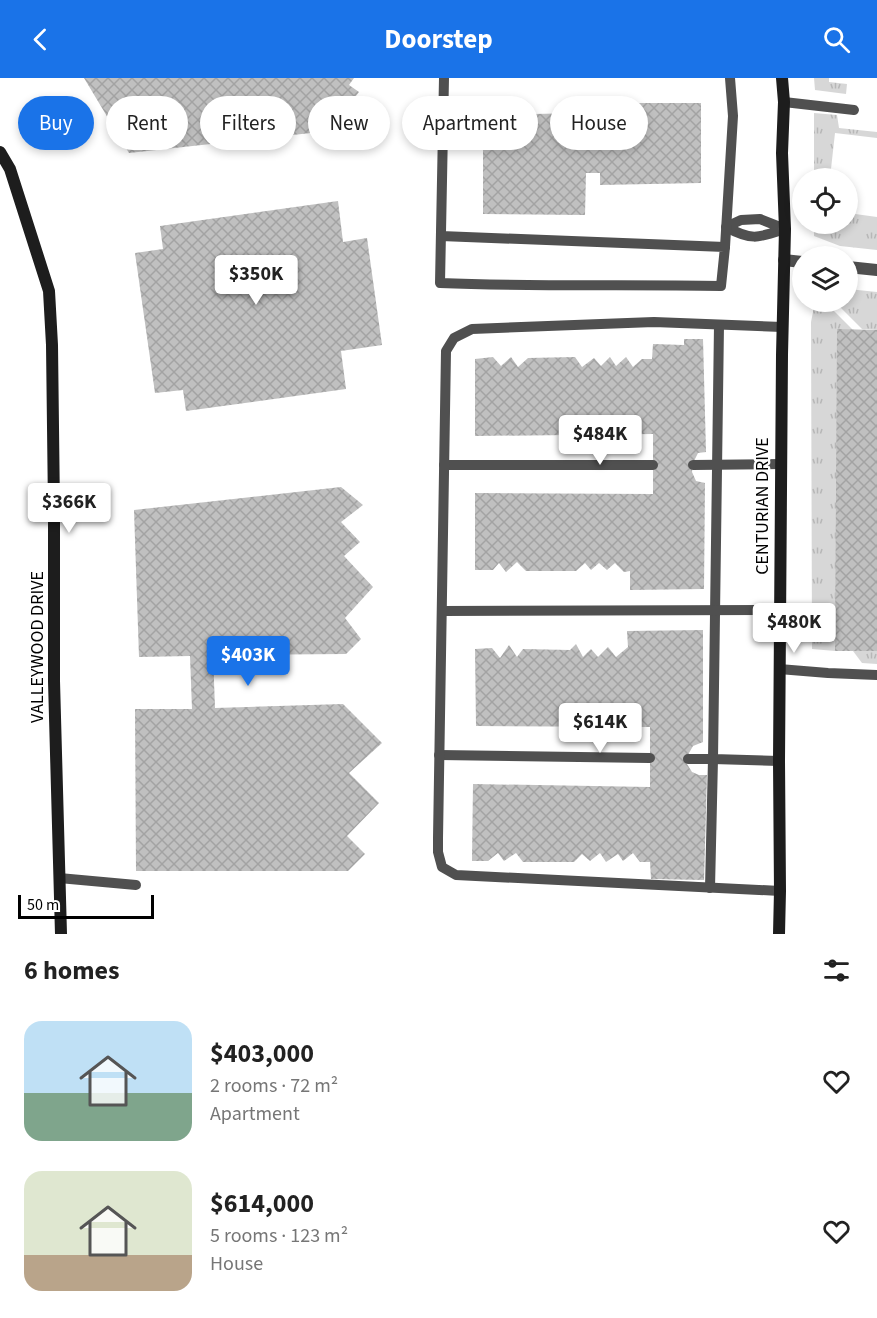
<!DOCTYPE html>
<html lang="en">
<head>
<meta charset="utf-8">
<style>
  :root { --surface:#fff; --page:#f6f6f6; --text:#222; --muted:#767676; --accent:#1a73e8 }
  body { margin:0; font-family:"Source Sans 3",sans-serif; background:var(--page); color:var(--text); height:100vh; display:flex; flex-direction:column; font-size:22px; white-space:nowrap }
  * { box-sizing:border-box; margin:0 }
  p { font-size:20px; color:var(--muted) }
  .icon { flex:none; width:33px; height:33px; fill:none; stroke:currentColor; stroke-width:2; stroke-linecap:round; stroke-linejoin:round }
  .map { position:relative; height:856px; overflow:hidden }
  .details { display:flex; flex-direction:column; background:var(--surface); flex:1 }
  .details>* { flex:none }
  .banner { position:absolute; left:18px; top:18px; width:842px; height:54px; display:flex; gap:12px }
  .fabs { position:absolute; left:792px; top:90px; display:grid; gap:12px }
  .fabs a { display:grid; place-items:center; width:66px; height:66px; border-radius:50%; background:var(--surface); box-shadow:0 3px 9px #0003; font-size:30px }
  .scale { position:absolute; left:18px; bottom:15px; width:136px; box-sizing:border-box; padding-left:6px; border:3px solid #000; border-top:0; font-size:16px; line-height:21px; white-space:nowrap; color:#000; -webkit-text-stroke:4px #fff; paint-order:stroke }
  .price { position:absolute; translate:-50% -51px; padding:0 14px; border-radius:6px; background:#fff; color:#222; font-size:20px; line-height:39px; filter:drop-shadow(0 2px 3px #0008) }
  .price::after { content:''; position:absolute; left:50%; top:36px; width:18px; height:14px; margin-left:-9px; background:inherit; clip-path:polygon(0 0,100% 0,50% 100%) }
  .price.on { background:var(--accent); color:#fff }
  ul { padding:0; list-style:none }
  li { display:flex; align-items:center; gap:18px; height:150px; padding:0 24px }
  li span { display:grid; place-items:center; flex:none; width:168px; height:120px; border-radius:18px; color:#555 }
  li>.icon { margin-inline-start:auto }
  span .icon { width:72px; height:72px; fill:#fffc; stroke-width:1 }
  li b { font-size:26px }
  h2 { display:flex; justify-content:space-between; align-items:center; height:72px; padding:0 24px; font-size:26px }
  .pill { padding:0 21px; border-radius:27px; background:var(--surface); box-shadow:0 3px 9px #0003; font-size:21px; line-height:54px }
  .pill.on { background:var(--accent); color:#fff }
  header { display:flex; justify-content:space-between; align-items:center; height:78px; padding:0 24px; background:var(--accent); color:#fff; font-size:27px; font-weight:700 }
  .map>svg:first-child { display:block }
  .grass { fill:url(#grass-tufts) }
  .building { fill:url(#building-cross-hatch) }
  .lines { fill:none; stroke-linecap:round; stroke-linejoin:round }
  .lane { stroke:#505050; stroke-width:10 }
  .street { stroke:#505050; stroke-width:12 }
  .secondary { stroke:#1d1d1d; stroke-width:12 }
  .labels { text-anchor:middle; stroke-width:4.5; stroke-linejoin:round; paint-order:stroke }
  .street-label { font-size:18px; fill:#000; stroke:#fff }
</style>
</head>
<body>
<header><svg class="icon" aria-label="back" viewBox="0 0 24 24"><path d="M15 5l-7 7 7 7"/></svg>Doorstep<svg class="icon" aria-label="search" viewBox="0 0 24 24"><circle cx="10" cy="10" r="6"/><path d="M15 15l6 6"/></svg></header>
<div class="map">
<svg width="877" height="856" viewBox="0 0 877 856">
  <defs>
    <pattern id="grass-tufts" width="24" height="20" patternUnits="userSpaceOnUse" patternTransform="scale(1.5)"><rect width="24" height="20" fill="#d7d7d7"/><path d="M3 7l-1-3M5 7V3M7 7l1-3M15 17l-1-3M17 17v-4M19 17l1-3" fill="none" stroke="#b7b7b7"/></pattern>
    <pattern id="building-cross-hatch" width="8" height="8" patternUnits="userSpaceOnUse" patternTransform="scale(1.5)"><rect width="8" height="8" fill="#c0c0c0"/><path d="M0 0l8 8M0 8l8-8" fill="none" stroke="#a3a3a3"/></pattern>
  </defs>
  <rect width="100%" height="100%" fill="#fff"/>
  <g class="grass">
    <path d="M814 0H829V4L847 6 846 16 815 12Z"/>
    <path d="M814 35 837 37 839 50 877 54V60L835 55 830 100H814Z"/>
    <path d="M848 135 877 139V172L840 168 814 158V146H848Z"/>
    <path d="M848 211 877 214V252L862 251 835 224H848Z"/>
    <path d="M815 224H825L852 251 835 573 812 571V566L811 244Z"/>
    <path d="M853 573H877V586L862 585Z"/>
  </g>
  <g class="building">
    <path d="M84 0H354L349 7 359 14 352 23 362 31 347 51 129 75Z"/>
    <path d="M599 25H701V105L600 107V95H586L585 137 483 136V37L584 35 585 44H596Z"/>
    <path d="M338 123 343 164 367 160 382 267 341 273 346 311 186 333 183 312 155 315 135 175 163 171 160 148Z"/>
    <path d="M837 251 877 252V573H835Z"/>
    <path d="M684 261H703L706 374 698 375 693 385 692 394 696 403 705 405 704 511 630 512V493L624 494 615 485 607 492 599 485 591 492 585 485 576 493H526L517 484 506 494 499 485 493 492H475V415L653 416V356L475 358V281L493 279 501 288 511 279 518 289 528 280 575 279 582 289 594 280 601 288 610 279 616 288 626 279 633 289 642 281H652L653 266 684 267Z"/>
    <path d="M341 409 363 427 341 444 360 464 344 478 373 509 345 540 361 561 346 576 213 577 215 630 343 626 382 665 349 695 379 725 347 758 365 776 348 793H136L135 631H192L190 578 139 579 134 432Z"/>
    <path d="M703 552V664L693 668 689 675 687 686 692 694 699 697H707L704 802 651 801 650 784H640L633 775 623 783 618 776 606 784 600 775 590 783 582 776 574 784H523L516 775 504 783 498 775 488 783H472L473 706 650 709V649L476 648 475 571 492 570 500 580 509 567 517 579 523 571 570 572 576 566 583 579 591 571 598 579 608 569 616 579 628 569 627 553Z"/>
  </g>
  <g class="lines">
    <g class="lane">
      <path d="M784 24 854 32"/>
      <path d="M760 141 785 151C758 160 752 163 726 149L741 142Z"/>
      <path d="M441 158 725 169 721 208C628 206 534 209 440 205L444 0"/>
      <path d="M725 169 733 38 730 0"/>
      <path d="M719 247 713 681 779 683"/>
      <path d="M444 387H653"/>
      <path d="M693 387 781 386"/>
      <path d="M54 431 105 427"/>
      <path d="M442 533 779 532"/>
      <path d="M779 591 828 595 877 597"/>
      <path d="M439 677 650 680"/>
      <path d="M688 681H713L710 810"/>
      <path d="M59 800 136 807"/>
      <path d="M780 813 456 797 442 789 438 774V760L446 273 454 260 472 251 654 244 782 249"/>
    </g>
    <g class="street">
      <path d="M784 182 802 184"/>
      <path d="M848 189 877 192"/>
    </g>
    <g class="secondary">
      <path d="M0 74 10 91 49 213 52 267 54 431V603L61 856"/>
      <path d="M779 856 780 813 779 683 782 277 785 151 782 75 784 24 782 0"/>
    </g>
  </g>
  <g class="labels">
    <g class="street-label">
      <text transform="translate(762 428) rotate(-90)" y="6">CENTURIAN DRIVE</text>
      <text transform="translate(37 569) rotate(-90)" y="6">VALLEYWOOD DRIVE</text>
    </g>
  </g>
</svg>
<div class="fabs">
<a><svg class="icon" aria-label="locate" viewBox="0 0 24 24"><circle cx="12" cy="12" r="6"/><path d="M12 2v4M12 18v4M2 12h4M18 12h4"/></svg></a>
<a><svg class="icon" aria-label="layers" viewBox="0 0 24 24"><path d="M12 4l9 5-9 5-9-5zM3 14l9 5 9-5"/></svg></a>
</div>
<div class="scale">50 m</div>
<b class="price" style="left:256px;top:228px">$350K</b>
<b class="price" style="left:600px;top:388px">$484K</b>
<b class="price" style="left:69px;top:456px">$366K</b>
<b class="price" style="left:794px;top:576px">$480K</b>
<b class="price on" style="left:248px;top:609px">$403K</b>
<b class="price" style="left:600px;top:676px">$614K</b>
<div class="banner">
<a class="pill on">Buy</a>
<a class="pill">Rent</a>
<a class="pill">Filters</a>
<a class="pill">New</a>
<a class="pill">Apartment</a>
<a class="pill">House</a>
</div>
</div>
<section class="details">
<h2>6 homes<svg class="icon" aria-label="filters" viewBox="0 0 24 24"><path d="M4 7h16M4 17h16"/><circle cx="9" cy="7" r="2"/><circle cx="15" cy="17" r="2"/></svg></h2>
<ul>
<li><span style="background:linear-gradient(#bfe0f5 60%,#7fa58c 0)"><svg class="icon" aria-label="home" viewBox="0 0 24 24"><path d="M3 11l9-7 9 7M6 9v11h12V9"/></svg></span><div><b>$403,000</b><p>2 rooms · 72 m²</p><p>Apartment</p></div><svg class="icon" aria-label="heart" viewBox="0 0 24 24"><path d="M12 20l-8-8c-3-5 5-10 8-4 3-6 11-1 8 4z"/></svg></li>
<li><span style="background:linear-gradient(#dfe7d0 70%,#b9a48a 0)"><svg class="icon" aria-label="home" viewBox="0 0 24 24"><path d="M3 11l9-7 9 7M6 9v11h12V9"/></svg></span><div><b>$614,000</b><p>5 rooms · 123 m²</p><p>House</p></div><svg class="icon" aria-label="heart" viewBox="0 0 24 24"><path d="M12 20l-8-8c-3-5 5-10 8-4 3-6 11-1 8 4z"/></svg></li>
</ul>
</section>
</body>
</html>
